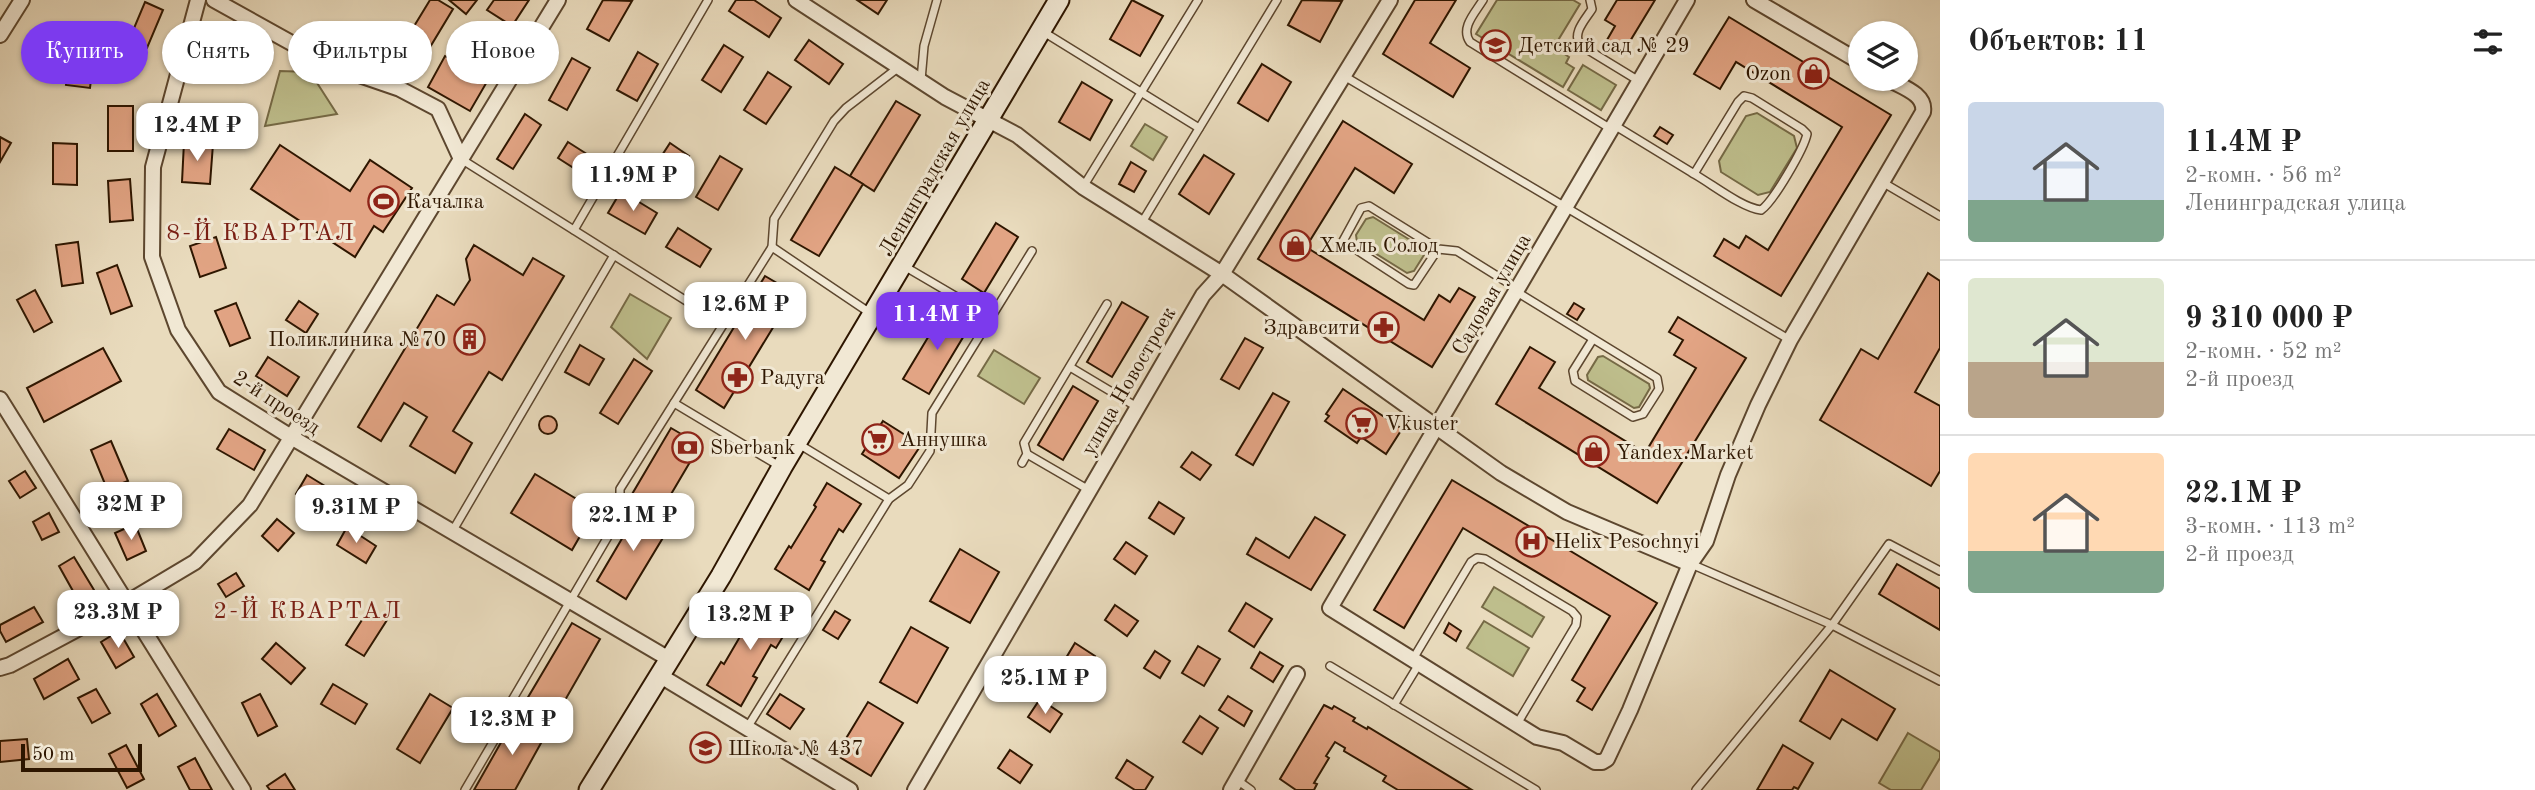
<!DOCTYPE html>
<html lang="ru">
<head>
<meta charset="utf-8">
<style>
  :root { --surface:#fff; --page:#f6f6f6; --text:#222; --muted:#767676; --line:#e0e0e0; --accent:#7c3aed }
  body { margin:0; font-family:"Old Standard TT",serif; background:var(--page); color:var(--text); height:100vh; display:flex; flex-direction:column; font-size:26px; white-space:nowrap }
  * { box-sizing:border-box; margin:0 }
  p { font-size:23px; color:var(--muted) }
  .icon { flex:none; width:38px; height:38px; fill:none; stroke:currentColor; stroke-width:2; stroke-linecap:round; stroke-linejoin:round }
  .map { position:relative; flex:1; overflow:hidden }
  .side { display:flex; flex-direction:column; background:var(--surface); width:595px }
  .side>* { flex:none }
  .top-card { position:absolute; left:21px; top:21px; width:665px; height:63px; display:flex; gap:14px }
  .fabs { position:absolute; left:1848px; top:21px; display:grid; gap:14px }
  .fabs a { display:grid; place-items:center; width:70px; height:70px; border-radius:50%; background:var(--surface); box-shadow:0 2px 5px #0004; font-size:35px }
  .scale { position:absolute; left:21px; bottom:18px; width:121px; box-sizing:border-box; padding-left:7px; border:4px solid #2e1600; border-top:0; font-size:19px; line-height:24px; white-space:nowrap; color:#2e1600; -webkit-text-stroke:5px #f1e8d4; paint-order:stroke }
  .price { position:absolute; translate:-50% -60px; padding:0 16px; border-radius:14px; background:#fff; color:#222; font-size:23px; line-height:46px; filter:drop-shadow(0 2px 4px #0008) }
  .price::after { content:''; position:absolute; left:50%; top:42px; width:21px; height:16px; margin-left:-10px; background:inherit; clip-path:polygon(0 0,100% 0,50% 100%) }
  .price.active { background:var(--accent); color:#fff }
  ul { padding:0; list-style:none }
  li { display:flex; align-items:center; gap:21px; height:175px; padding:0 28px }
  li+li { border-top:2px solid var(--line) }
  li span { display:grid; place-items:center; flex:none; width:196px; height:140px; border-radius:7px; color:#555 }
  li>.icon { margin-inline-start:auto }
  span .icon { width:84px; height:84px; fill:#fffc; stroke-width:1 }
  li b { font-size:30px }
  h2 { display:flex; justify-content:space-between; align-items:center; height:84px; padding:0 28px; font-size:30px }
  .chip { padding:0 24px; border-radius:32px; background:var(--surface); box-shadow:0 2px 5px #0004; font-size:24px; line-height:63px }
  .chip.active { background:var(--accent); color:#fff }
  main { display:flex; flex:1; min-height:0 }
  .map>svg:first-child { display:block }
  .green { fill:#bebe8c; stroke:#766a46; stroke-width:2 }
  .building { fill:#e2a484; stroke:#2e1600; stroke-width:2 }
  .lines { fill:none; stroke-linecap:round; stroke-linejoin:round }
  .lane-casing { stroke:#5d472f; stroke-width:10 }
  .street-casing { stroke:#5d472f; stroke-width:18 }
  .secondary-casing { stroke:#2e1600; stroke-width:23 }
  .lane { stroke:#f1e8d4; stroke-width:7 }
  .street { stroke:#f1e8d4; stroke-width:14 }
  .secondary { stroke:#f1e8d4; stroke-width:19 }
  .labels { text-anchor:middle; stroke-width:6; stroke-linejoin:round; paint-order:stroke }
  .poi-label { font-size:21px; fill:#2e1600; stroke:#f1e8d4; text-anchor:start }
  .street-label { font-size:21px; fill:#2e1600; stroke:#f1e8d4 }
  .quarter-label { font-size:24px; letter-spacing:2px; fill:#7a1f14; stroke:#f1e8d4 }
</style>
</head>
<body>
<main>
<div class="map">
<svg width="1940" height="790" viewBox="0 0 1940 790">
  <rect width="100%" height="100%" fill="#e9dbbd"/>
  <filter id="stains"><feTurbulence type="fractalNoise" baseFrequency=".00286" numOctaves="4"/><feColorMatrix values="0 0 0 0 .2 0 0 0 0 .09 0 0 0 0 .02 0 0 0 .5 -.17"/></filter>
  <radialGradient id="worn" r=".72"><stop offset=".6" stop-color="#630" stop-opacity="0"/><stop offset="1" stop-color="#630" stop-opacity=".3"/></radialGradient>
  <g class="green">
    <path d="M1497 0H1573L1580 4 1554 47 1569 57 1566 63 1574 68 1563 87 1476 34Z"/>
    <path d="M1583 65 1616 85 1601 110 1568 90Z"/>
    <path d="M280 71 310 72 337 114 265 126Z"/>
    <path d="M1757 113 1794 136 1797 148 1770 192 1758 195 1721 172 1719 161 1746 116Z"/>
    <path d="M1145 124 1167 137 1153 160 1131 146Z"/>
    <path d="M1373 217 1423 248 1424 255 1414 271 1407 273 1357 242 1356 235 1366 219Z"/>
    <path d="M630 294 671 318 647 359 611 327Z"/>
    <path d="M994 350 1040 378 1024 404 978 376Z"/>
    <path d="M1603 356 1649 384 1650 388 1639 407 1634 408 1588 380 1587 375 1598 357Z"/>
    <path d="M1494 587 1544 617 1532 637 1482 607Z"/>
    <path d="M1484 621 1529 648 1513 676 1467 648Z"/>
    <path d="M1908 733 1940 752V758L1921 790H1891L1879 783Z"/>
  </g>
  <g class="building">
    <path d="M430 0H438L453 9 412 77 391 64Z"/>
    <path d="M449 0H477L466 14Z"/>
    <path d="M494 0H529L512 26 487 10Z"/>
    <path d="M603 0 632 1 609 41 587 29Z"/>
    <path d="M736 0H754L781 18 769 37 729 11Z"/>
    <path d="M857 0H887L878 14Z"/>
    <path d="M1132 0 1163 16 1140 56 1110 39Z"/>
    <path d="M1302 0 1342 1 1320 42 1288 25Z"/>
    <path d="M1415 0H1456L1430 43 1470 68 1453 97 1383 54Z"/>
    <path d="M1617 0H1655L1624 51 1607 40 1615 26 1605 20Z"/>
    <path d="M145 2 163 10 147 48 129 40Z"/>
    <path d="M1729 17 1891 115 1781 296 1714 256 1724 239 1739 248 1746 236 1768 250 1842 127 1736 62 1720 89 1694 74Z"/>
    <path d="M72 38 96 41 90 88 66 85Z"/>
    <path d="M201 40 227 49 217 81 191 73Z"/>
    <path d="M809 40 843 64 829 84 795 60Z"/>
    <path d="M724 45 743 57 721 92 702 80Z"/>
    <path d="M638 52 658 64 637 101 617 90Z"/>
    <path d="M445 56 488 80 470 111 428 87Z"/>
    <path d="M572 58 590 68 567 110 549 100Z"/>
    <path d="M1262 64 1291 82 1268 121 1238 103Z"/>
    <path d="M768 72 791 87 766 124 744 110Z"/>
    <path d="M1082 82 1112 100 1090 140 1059 122Z"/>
    <path d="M896 101 920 115 874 191 850 176Z"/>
    <rect x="108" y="106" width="25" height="45"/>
    <path d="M525 114 541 125 513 169 497 159Z"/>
    <path d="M1343 121 1412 164 1394 193 1355 168 1306 247 1424 320 1439 295 1450 302 1459 288 1475 297 1432 367 1258 259Z"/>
    <path d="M1660 127 1673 135 1667 144 1654 136Z"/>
    <path d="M0 137 11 143 0 162Z"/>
    <path d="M184 142 213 144 210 184 182 182Z"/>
    <path d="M568 142 604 165 594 181 558 158Z"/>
    <path d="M53 143 77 144V185L53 184Z"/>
    <path d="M670 143 689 156 665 193 646 180Z"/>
    <path d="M280 145 350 191 370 160 412 188 383 232 374 226 355 257 251 189Z"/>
    <path d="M1204 155 1234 174 1209 214 1179 194Z"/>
    <path d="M720 156 742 169 718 210 696 197Z"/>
    <path d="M1131 162 1146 171 1134 192 1119 184Z"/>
    <path d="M835 167 863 184 819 256 791 240Z"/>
    <path d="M130 179 133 220 110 222 108 181Z"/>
    <path d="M621 191 657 213 645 234 608 213Z"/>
    <path d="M996 223 1018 237 984 293 962 279Z"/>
    <path d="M678 228 711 249 700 267 666 247Z"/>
    <path d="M216 237 226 268 200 277 190 246Z"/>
    <path d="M78 242 83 283 62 286 56 245Z"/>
    <path d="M474 245 523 275 533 258 564 276 502 380 489 372 453 431 472 443 455 473 410 446 427 417 404 403 381 441 358 427 437 295 454 305 470 280 466 259Z"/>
    <path d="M117 265 132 306 111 314 97 273Z"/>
    <path d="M1928 273 1940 281V348L1915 392 1940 406V471L1931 486 1820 420 1861 349 1878 359Z"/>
    <path d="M765 276 794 293 724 408 696 390Z"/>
    <path d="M35 290 52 322 34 332 17 300Z"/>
    <path d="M299 301 318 314 306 333 286 320Z"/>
    <path d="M1122 302 1148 317 1112 377 1087 362Z"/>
    <path d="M236 303 250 338 230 346 215 311Z"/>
    <path d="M1574 303 1584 309 1577 320 1567 314Z"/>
    <path d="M945 309 971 324 929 394 903 379Z"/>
    <path d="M1678 317 1746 358 1657 503 1496 404 1530 347 1555 362 1539 388 1645 453 1696 368 1674 355 1683 340 1669 332Z"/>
    <path d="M1245 338 1263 348 1239 389 1221 379Z"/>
    <path d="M580 345 604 359 589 385 565 372Z"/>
    <path d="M103 348 121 381 44 422 27 388Z"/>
    <path d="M268 357 299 377 287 396 256 376Z"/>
    <path d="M634 359 652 371 618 424 600 413Z"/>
    <path d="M1073 386 1098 401 1063 460 1038 445Z"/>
    <path d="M1343 389 1402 429 1386 454 1361 437 1357 443 1325 421 1329 416 1326 414Z"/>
    <path d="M1273 393 1289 402 1253 465 1236 455Z"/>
    <circle cx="548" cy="425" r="9"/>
    <path d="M883 421 921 445 899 478 862 454Z"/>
    <path d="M671 428 700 445 657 518 628 501Z"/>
    <path d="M229 429 265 450 254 470 217 449Z"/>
    <path d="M111 441 128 481 107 489 91 450Z"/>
    <path d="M1192 452 1211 465 1200 480 1181 467Z"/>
    <path d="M25 471 36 488 20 498 9 481Z"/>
    <path d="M535 474 595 510 572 550 511 513Z"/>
    <path d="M307 475 325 486 315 505 296 494Z"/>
    <path d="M1452 480 1657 603 1592 710 1577 701 1585 688 1572 680 1610 616 1463 528 1404 628 1374 610Z"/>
    <path d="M827 483 861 504 843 532 839 529 821 560 825 562 809 590 775 569 789 546 791 548 816 507 814 505Z"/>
    <path d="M1159 502 1184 518 1174 534 1149 518Z"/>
    <path d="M640 508 670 526 626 599 597 581Z"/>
    <path d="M49 513 59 532 42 540 33 522Z"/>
    <path d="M1315 517 1345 535 1311 590 1247 554 1256 538 1289 558Z"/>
    <path d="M277 519 294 533 278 551 262 536Z"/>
    <path d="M135 524 146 551 127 560 115 533Z"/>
    <path d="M347 527 376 546 366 563 337 545Z"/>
    <path d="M1126 542 1147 556 1135 574 1114 559Z"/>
    <path d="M960 549 999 572 970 623 930 601Z"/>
    <path d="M74 557 94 590 78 600 59 566Z"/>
    <path d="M1897 564 1940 589V630L1879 594Z"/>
    <path d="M236 573 244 586 226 597 218 584Z"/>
    <path d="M759 599 793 620 776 648 771 645 753 676 757 678 741 706 707 685 721 662 724 664 748 623 746 621Z"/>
    <path d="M151 601 159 617 147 623 138 607Z"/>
    <path d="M1246 603 1272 619 1254 647 1229 631Z"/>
    <path d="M1115 605 1138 621 1127 636 1105 620Z"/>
    <path d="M34 607 43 622 6 642 0 631V625Z"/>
    <path d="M369 609 387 620 364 656 346 645Z"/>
    <path d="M835 611 850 620 838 639 823 630Z"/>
    <path d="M572 623 600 639 556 716 527 699Z"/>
    <path d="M1449 623 1461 631 1456 641 1444 633Z"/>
    <path d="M911 627 948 648 917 703 880 682Z"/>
    <path d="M119 631 134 657 116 668 101 642Z"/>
    <path d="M276 643 305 668 291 684 262 659Z"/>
    <path d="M1075 643 1095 656 1084 675 1063 663Z"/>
    <path d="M1198 646 1220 659 1204 686 1182 673Z"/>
    <path d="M1155 651 1170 661 1160 678 1144 668Z"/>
    <path d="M1260 652 1283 666 1273 682 1251 668Z"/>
    <path d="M68 659 79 679 44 699 34 679Z"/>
    <path d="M1830 670 1895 709 1877 740 1842 719 1830 739 1800 721Z"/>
    <path d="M333 684 367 704 355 724 321 704Z"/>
    <path d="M96 689 110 713 92 723 78 698Z"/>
    <path d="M157 694 176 726 159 736 141 704Z"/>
    <path d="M260 694 277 726 258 736 242 703Z"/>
    <path d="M430 694 453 708 420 763 397 749Z"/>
    <path d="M780 694 804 709 790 729 767 714Z"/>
    <path d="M1228 696 1252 711 1244 726 1219 710Z"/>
    <path d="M1040 699 1062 714 1050 732 1028 717Z"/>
    <path d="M868 702 903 723 871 776 836 755Z"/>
    <path d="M1324 705 1332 709 1334 706 1355 718 1353 721 1367 729 1368 727 1472 790H1398L1383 781 1386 776 1344 751 1345 748 1335 742 1326 756 1329 758 1314 783 1317 784 1314 790H1296L1280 779Z"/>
    <path d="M516 716 546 734 515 790H474Z"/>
    <path d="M1200 716 1218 728 1202 754 1183 742Z"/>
    <path d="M27 739 29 759 0 762V741Z"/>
    <path d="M126 745 144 779 127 788 109 754Z"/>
    <path d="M1783 745 1813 763 1798 789 1794 787 1792 790H1757Z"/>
    <path d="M1010 750 1032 765 1020 783 998 768Z"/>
    <path d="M195 758 212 790H190L178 767Z"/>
    <path d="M1127 760 1153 777 1145 790H1135L1116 778Z"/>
    <path d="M285 774 295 790H270L267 786Z"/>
  </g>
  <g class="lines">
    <defs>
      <g id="lane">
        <path d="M1483 0C1475 13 1460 28 1470 42L1611 129"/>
        <path d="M1590 0 1592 9C1585 20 1572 33 1580 45L1639 81"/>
        <path d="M1042 31 1199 128"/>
        <path d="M1344 76 1790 340"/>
        <path d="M921 80 924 46 937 0"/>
        <path d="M1614 125 1691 172 1694 174C1712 184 1742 208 1761 210 1773 202 1804 149 1807 134L1802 129 1752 98 1744 96 1738 102 1694 174"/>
        <path d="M461 159 723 324"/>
        <path d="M1882 182 1940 216"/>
        <path d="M1083 187 1198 0"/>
        <path d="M1141 224 1277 0"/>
        <path d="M574 230 708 0"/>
        <path d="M772 247 870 313"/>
        <path d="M1438 249 1414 285 1409 284 1343 241 1361 208 1369 206 1438 249 1457 251 1518 289"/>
        <path d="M904 266 991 317"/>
        <path d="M1517 292 1657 378 1659 389 1643 414 1633 417 1575 381 1573 371 1593 339"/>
        <path d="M1070 367 1137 407"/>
        <path d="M674 403 781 467"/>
        <path d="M797 443 889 499"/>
        <path d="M1027 454 1089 490"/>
        <path d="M1022 463 1027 454 1024 443 1107 304"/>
        <path d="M452 532 614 255"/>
        <path d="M1691 564 1832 625 1940 681"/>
        <path d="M1413 659 1471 562 1477 558 1485 559 1572 611 1577 617 1576 625 1517 724"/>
        <path d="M1330 666 1536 790"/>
        <path d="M1394 705 1419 664"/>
        <path d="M747 728 889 499 908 485 930 451 932 413 1032 251"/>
        <path d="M1237 780 1251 790"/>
        <path d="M465 790 509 715 511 702 620 516V489L772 247 774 219 834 121 846 108 899 67"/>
        <path d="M1696 790 1832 625 1889 544 1940 571"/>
      </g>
      <g id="street">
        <path d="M198 0 153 167 152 257 178 330 219 392 291 437 669 659"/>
        <path d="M214 0 333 66 400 89 438 109 461 159"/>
        <path d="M796 0 945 97 1017 135 1083 187 1222 274 1501 473 1567 512 1690 564"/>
        <path d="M1687 0 1330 608 1537 737 1563 743 1595 762H1602L1607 759 1630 710 1690 564 1706 541 1728 475 1758 405 1790 340 1923 112C1926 94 1902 87 1888 79"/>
        <path d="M1754 0 1860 62"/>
        <path d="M0 35 22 0"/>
        <path d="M0 399 243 790"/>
        <path d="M0 668 10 665 128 602 195 562 250 505 558 0"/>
        <path d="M659 675 850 790"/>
        <path d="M915 790 1203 295 1222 274 1390 0"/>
        <path d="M1231 790 1297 674"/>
      </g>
      <path id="secondary" d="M589 790 721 576 782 467 1059 0"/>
    </defs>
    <use href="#lane" class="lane-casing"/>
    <use href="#street" class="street-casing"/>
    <use href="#secondary" class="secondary-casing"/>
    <use href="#lane" class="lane"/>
    <use href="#street" class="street"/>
    <use href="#secondary" class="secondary"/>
  </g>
  <defs>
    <symbol id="school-ring" viewBox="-11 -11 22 22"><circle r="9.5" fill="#f1e8d4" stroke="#8f2418" stroke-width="1.5"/><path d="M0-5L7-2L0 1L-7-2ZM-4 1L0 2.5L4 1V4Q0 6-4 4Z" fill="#8f2418"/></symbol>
    <symbol id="shop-ring" viewBox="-11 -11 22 22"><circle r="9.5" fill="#f1e8d4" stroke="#8f2418" stroke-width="1.5"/><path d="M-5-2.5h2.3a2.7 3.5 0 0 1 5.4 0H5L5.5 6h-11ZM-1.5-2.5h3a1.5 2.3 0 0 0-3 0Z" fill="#8f2418"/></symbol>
    <symbol id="stadium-ring" viewBox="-11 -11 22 22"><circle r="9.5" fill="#f1e8d4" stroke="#8f2418" stroke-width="1.5"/><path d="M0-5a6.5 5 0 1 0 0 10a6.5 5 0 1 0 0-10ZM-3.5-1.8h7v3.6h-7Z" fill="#8f2418"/></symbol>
    <symbol id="pharmacy-ring" viewBox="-11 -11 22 22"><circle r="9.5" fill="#f1e8d4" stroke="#8f2418" stroke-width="1.5"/><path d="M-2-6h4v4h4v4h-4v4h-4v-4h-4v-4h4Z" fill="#8f2418"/></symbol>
    <symbol id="building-ring" viewBox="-11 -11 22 22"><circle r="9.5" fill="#f1e8d4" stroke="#8f2418" stroke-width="1.5"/><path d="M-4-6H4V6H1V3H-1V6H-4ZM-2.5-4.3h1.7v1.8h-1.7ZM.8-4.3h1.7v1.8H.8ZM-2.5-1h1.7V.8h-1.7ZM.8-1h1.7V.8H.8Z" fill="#8f2418"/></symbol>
    <symbol id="supermarket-ring" viewBox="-11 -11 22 22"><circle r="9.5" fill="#f1e8d4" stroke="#8f2418" stroke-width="1.5"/><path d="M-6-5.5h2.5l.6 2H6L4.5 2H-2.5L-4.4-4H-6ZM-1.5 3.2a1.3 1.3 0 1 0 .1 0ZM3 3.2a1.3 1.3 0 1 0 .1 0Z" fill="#8f2418"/></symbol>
    <symbol id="bank-ring" viewBox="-11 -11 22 22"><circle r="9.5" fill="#f1e8d4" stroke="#8f2418" stroke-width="1.5"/><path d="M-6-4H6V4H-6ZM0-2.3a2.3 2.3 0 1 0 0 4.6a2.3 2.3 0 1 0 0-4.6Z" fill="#8f2418"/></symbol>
    <symbol id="hospital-ring" viewBox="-11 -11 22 22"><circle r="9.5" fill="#f1e8d4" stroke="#8f2418" stroke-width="1.5"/><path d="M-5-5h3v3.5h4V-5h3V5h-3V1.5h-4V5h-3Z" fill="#8f2418"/></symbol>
  </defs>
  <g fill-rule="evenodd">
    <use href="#school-ring" x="1478" y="28" width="35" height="35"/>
    <use href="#shop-ring" x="1796" y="56" width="35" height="35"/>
    <use href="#stadium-ring" x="366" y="184" width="35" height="35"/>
    <use href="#shop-ring" x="1278" y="228" width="35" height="35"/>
    <use href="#pharmacy-ring" x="1366" y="310" width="35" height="35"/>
    <use href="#building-ring" x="452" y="322" width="35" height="35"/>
    <use href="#pharmacy-ring" x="720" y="360" width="35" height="35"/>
    <use href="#supermarket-ring" x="1344" y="406" width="35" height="35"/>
    <use href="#supermarket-ring" x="860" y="422" width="35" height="35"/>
    <use href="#bank-ring" x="670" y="430" width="35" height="35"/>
    <use href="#shop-ring" x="1576" y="434" width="35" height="35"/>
    <use href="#hospital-ring" x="1514" y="524" width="35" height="35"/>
    <use href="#school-ring" x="688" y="730" width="35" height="35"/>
  </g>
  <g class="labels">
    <g class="poi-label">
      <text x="1518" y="52">Детский сад № 29</text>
      <text x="1791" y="80" text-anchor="end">Ozon</text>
      <text x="406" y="208">Качалка</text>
      <text x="1319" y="252">Хмель Солод</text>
      <text x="1360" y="334" text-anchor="end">Здравсити</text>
      <text x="446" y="346" text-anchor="end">Поликлиника №70</text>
      <text x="760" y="384">Радуга</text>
      <text x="1385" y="430">Vkuster</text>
      <text x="900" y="446">Аннушка</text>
      <text x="710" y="454">Sberbank</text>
      <text x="1616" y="459">Yandex.Market</text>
      <text x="1554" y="548">Helix Pesochnyi</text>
      <text x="728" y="755">Школа № 437</text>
    </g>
    <g class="street-label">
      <text transform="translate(934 167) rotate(-60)" y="7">Ленинградская улица</text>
      <text transform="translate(1491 294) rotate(-60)" y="7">Садовая улица</text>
      <text transform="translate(1128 381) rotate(-60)" y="7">улица Новостроек</text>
      <text transform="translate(277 402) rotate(33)" y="7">2-й проезд</text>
    </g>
    <g class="quarter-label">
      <text x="261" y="240">8-Й КВАРТАЛ</text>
      <text x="308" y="618">2-Й КВАРТАЛ</text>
    </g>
  </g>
  <rect width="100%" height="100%" filter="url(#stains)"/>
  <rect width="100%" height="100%" fill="url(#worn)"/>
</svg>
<div class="fabs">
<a><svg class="icon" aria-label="layers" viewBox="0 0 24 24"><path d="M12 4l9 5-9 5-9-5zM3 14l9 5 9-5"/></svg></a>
</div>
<div class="scale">50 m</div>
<b class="price" style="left:197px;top:163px">12.4M ₽</b>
<b class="price" style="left:633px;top:213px">11.9M ₽</b>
<b class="price" style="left:745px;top:342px">12.6M ₽</b>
<b class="price active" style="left:937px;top:352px">11.4M ₽</b>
<b class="price" style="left:131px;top:542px">32M ₽</b>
<b class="price" style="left:356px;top:545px">9.31M ₽</b>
<b class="price" style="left:633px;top:553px">22.1M ₽</b>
<b class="price" style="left:118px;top:650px">23.3M ₽</b>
<b class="price" style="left:750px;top:652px">13.2M ₽</b>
<b class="price" style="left:1045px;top:716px">25.1M ₽</b>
<b class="price" style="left:512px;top:757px">12.3M ₽</b>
<div class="top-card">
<a class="chip active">Купить</a>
<a class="chip">Снять</a>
<a class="chip">Фильтры</a>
<a class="chip">Новое</a>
</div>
</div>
<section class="side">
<h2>Объектов: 11<svg class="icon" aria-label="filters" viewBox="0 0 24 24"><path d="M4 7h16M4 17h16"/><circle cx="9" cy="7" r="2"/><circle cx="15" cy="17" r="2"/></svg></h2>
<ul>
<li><span style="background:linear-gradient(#c9d6e8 70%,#7fa58c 0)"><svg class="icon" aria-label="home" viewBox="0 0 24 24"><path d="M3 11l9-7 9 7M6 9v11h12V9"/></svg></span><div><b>11.4M ₽</b><p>2-комн. · 56 m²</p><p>Ленинградская улица</p></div></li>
<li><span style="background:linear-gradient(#dfe7d0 60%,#b9a48a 0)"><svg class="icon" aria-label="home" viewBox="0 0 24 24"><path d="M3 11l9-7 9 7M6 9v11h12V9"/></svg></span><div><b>9 310 000 ₽</b><p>2-комн. · 52 m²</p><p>2-й проезд</p></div></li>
<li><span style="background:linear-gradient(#ffd9b3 70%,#7fa58c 0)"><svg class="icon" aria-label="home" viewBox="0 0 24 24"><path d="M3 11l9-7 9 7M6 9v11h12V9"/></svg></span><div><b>22.1M ₽</b><p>3-комн. · 113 m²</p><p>2-й проезд</p></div></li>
</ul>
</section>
</main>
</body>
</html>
